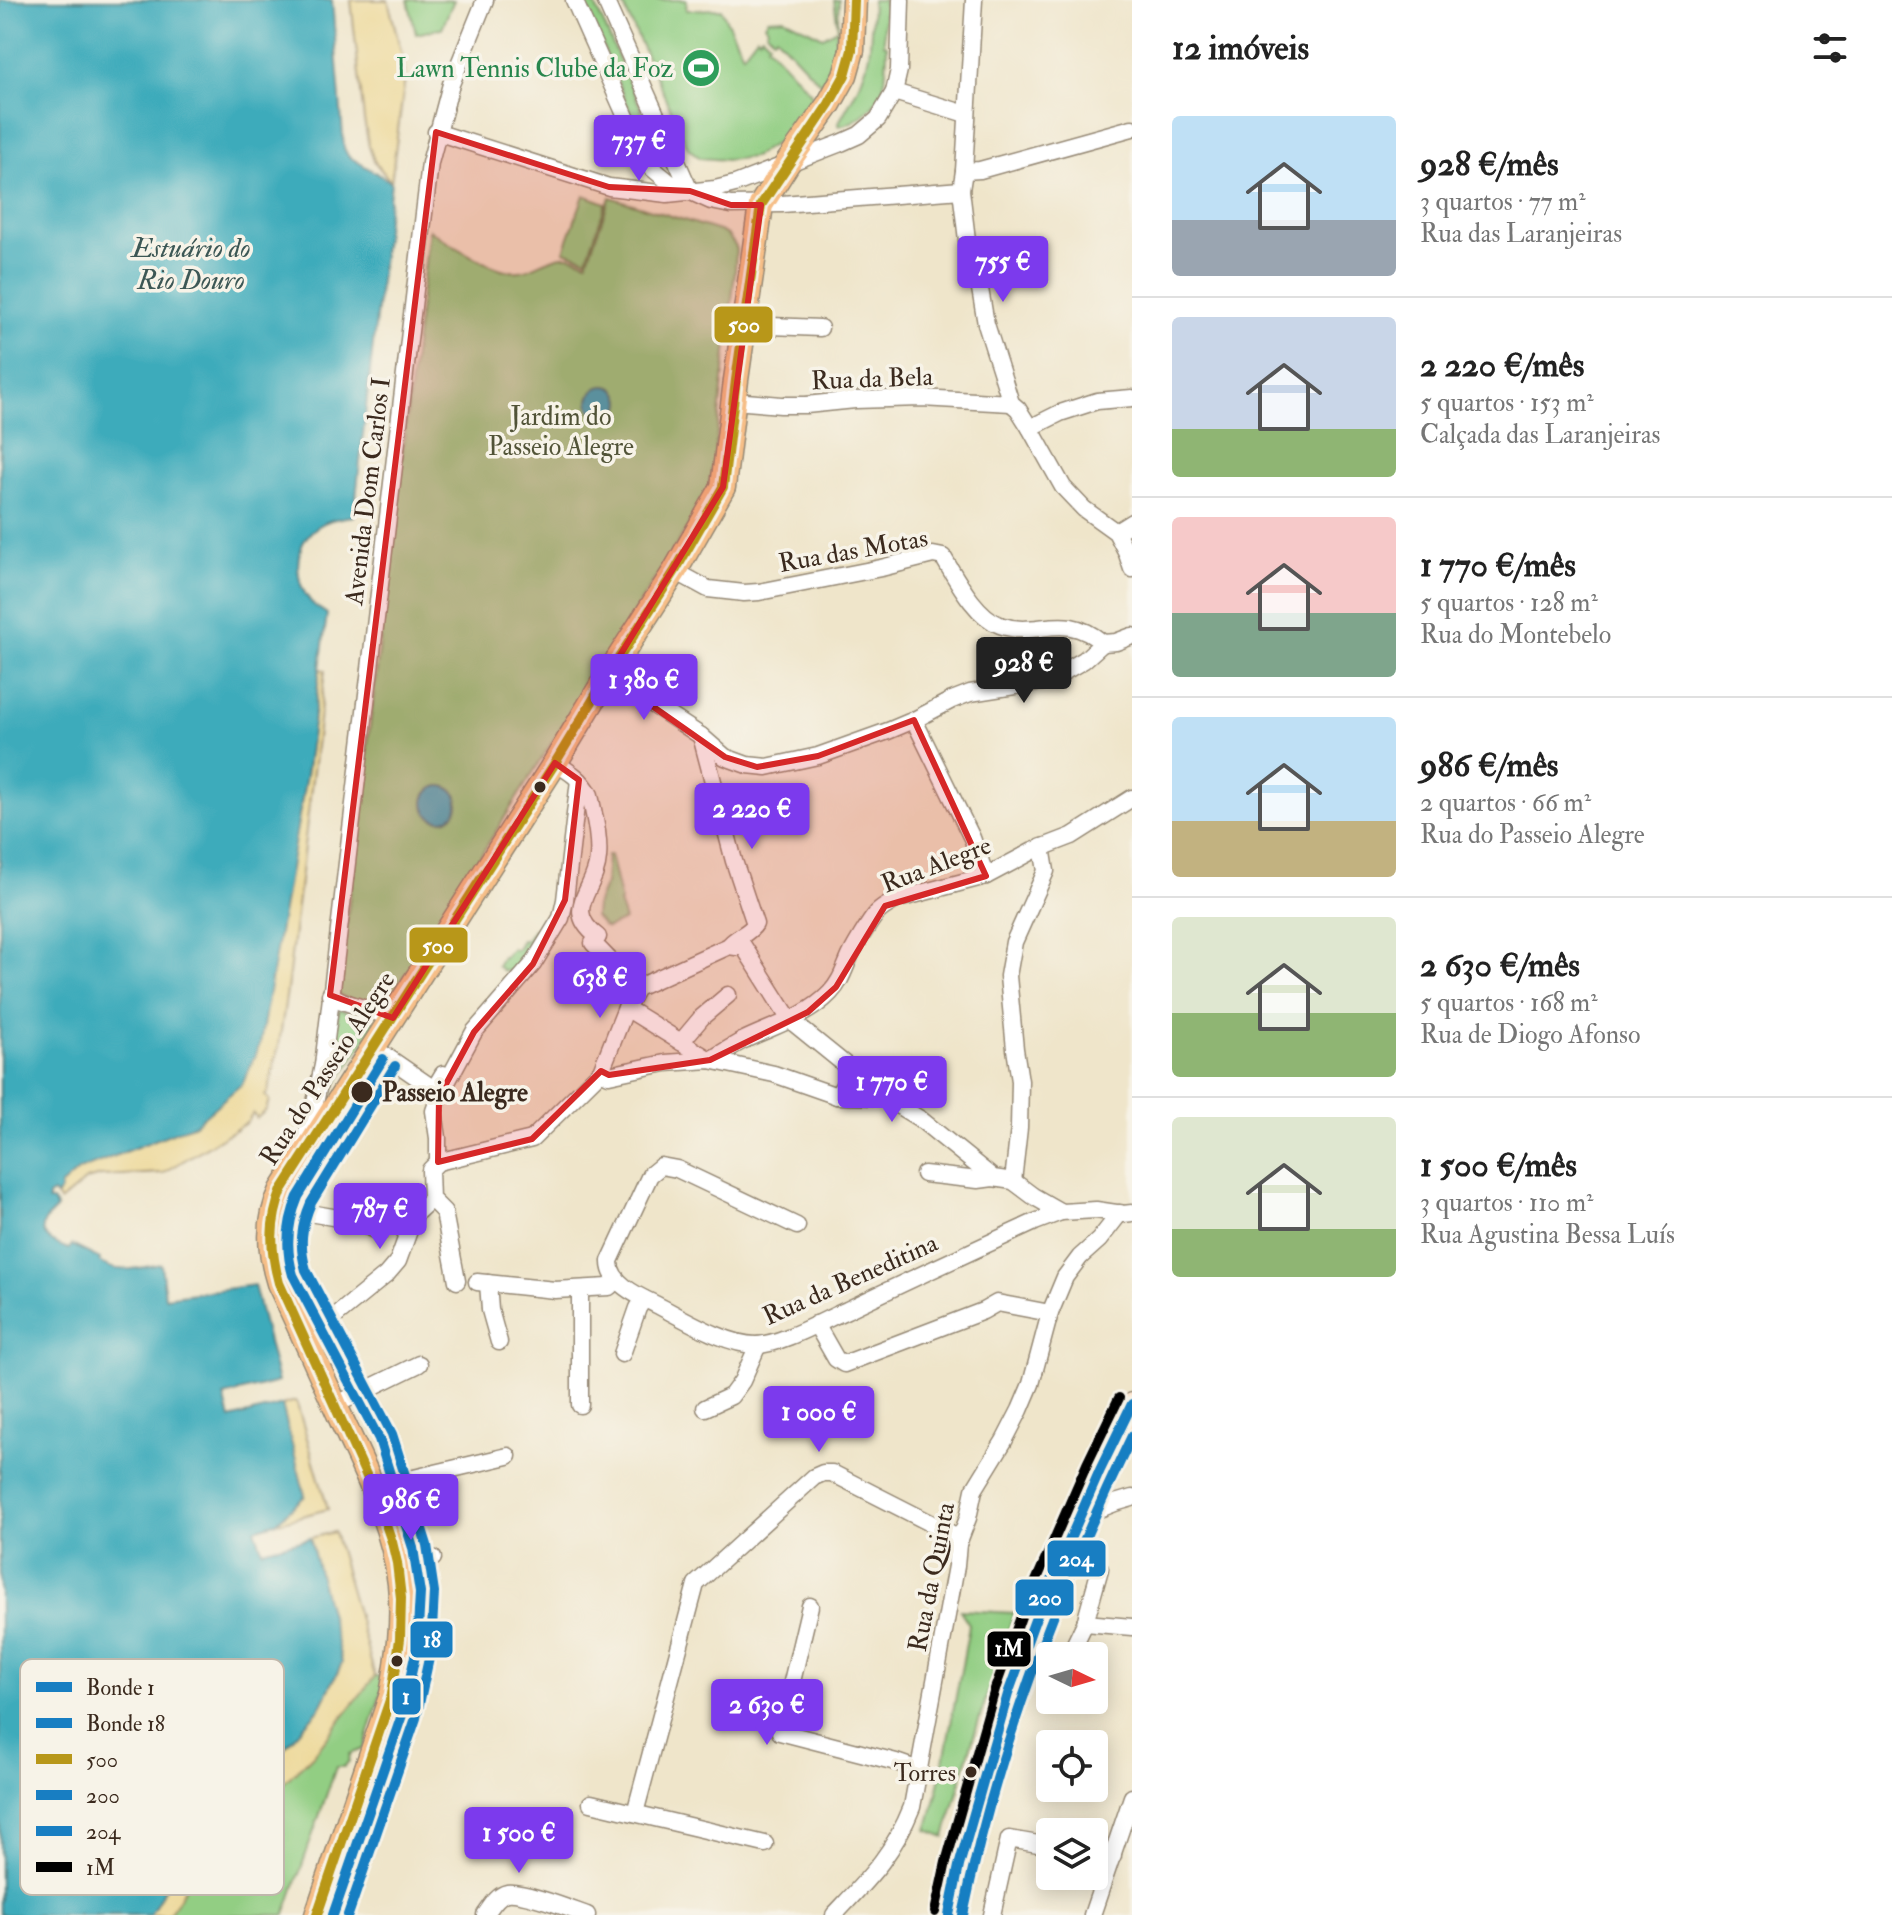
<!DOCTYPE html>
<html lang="pt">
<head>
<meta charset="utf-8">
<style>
  :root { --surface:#fff; --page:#f6f6f6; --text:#222; --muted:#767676; --line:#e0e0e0; --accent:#7c3aed }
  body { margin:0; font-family:"IM FELL Double Pica",serif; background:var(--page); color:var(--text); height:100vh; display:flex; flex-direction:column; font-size:30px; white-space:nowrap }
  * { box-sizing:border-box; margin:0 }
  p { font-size:26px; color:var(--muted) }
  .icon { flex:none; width:44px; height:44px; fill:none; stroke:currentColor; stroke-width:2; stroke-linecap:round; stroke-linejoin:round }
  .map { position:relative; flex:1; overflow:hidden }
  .panel { display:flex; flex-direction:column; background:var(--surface); width:760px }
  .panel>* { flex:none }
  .needle { width:52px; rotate:95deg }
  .tools { position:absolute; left:1036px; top:1642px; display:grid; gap:16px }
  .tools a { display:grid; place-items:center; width:72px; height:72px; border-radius:8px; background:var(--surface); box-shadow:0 4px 20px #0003; font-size:40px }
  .price { position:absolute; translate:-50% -68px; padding:0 18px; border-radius:8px; background:var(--accent); color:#fff; font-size:26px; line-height:52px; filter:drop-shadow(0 2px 4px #0008) }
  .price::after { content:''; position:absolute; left:50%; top:48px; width:24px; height:18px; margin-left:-12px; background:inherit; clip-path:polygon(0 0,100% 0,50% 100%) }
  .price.on { background:#222; color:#fff }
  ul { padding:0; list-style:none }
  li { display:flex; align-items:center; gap:24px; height:200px; padding:0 40px }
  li+li { border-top:2px solid var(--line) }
  li span { display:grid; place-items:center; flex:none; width:224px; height:160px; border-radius:8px; color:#555 }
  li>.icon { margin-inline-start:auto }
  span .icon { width:96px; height:96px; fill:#fffc; stroke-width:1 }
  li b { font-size:34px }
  h2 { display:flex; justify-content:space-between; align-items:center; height:96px; padding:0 40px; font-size:34px }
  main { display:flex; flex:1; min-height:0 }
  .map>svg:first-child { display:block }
  .green { fill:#92ce83; stroke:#667c50; stroke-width:2 }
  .sand { fill:#eeda9e; stroke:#94825e; stroke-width:2 }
  .water { fill:#3dabbb; stroke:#3c6a6c; stroke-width:2 }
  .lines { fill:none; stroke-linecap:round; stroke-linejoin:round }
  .street-casing { stroke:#958874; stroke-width:19 }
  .secondary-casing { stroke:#958874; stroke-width:25 }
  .primary-casing { stroke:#958874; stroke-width:27 }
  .street { stroke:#fff; stroke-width:16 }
  .secondary { stroke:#fbe5cf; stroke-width:22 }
  .primary { stroke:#f6be87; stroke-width:24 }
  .bus-1-casing { stroke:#f7f3e8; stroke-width:16 }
  .bus-2-casing { stroke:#f7f3e8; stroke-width:16 }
  .bus-3-casing { stroke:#f7f3e8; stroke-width:16 }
  .bus-4-casing { stroke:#f7f3e8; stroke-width:16 }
  .bus-1 { stroke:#b89719; stroke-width:10 }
  .bus-2 { stroke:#187ec2; stroke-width:10 }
  .bus-3 { stroke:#187ec2; stroke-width:10 }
  .bus-4 { stroke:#000; stroke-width:10 }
  .tram-1-casing { stroke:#f7f3e8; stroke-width:16 }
  .tram-2-casing { stroke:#f7f3e8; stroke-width:16 }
  .tram-1 { stroke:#187ec2; stroke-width:10 }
  .tram-2 { stroke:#187ec2; stroke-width:10 }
  .marked { fill:#d62828; fill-opacity:0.2; stroke:#d62828; stroke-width:6; stroke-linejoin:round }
  .bus-dot { fill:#3b2a1e; stroke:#f7f3e8; stroke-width:3 }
  .labels { text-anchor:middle; stroke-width:7; stroke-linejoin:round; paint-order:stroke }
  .bus-label { font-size:24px; fill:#3b2a1e; stroke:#f7f3e8; text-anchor:end }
  .leisure-label { font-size:26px; fill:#27864d; stroke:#f7f3e8; text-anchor:end }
  .street-label { font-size:26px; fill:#3b2a1e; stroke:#f7f3e8 }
  .park-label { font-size:26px; fill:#515337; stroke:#f7f3e8 }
  .stop-label { font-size:26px; font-weight:bold; fill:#3b2a1e; stroke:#f7f3e8; text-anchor:start }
  .water-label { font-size:28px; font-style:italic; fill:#3c5755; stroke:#f7f3e8 }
  .key { fill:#f7f3e8; stroke:#bfb7ab; stroke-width:2 }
  .key-label { font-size:22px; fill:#3b2a1e }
  .line-badge { stroke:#f7f3e8; stroke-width:3 }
  .badge-label { font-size:22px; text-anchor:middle; font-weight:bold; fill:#fff }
</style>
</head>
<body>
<main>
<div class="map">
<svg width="1132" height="1915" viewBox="0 0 1132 1915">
  <rect width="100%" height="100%" fill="#f7f3e8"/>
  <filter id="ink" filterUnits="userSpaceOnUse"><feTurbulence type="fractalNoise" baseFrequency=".0125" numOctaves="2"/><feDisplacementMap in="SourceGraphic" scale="16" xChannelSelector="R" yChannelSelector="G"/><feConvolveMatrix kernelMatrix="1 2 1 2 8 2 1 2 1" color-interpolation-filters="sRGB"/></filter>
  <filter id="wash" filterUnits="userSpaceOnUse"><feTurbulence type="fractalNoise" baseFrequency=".006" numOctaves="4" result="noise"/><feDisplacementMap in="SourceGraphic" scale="32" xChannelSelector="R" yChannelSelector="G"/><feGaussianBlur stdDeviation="1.8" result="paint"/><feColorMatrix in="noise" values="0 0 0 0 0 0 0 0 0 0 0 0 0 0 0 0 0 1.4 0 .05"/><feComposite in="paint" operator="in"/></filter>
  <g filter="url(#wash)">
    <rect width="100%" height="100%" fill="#efe5ca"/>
    <g class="green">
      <path d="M408 0H454L442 28 416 34Z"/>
      <path d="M583 0H593L642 111 640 118 636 119 632 116Z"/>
      <path d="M621 0H687L686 10 721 9 743 54 757 36 759 38 762 35 769 42 767 45 811 93 812 98 782 139 753 157 727 160 700 158 688 148Z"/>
      <path d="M834 0H839C838 33 836 52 823 83H820L776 36 773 38 766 31 768 28 765 24 768 19 784 18 823 37 838 28Z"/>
      <path d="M872 0H884V44L887 45C887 58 887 71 884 84 880 104 858 123 839 126L838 124C849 103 863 83 868 59 872 40 871 20 872 0Z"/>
      <path d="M584 195 606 203 587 259 564 251Z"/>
      <path d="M610 197 719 231 727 235 736 246 735 272 715 452 709 485 701 506 382 1012 338 995 429 229C447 243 498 275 520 271 537 269 552 254 569 256 575 257 581 260 587 262Z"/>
      <path d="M607 855H610L621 902 619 903 625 920 607 928 603 926 595 917 596 905 605 884Z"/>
      <path d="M533 929 543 936 522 971H504L497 966 502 957H504L512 948 516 950 522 940 525 941Z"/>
      <path d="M339 1009 377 1022 322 1106Z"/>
      <path d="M960 1610 1014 1613 972 1742 945 1837 927 1830C941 1785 948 1738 957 1691 961 1669 966 1647 969 1624Z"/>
      <path d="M375 1676 386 1677 364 1749 350 1754 349 1761 344 1767H336L285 1915H168L192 1877 215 1848 313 1755Z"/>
    </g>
    <g class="sand">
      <path d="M351 0H388L403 59 405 78 391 182 374 161 369 146 364 120Z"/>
      <path d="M320 669 325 670 287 990 279 1044 268 1092 265 1096 269 1100 266 1110 257 1118 253 1113 246 1123 163 1173 101 1176 86 1180 60 1202 56 1196 61 1190 60 1187 79 1170 195 1124 307 769Z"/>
      <path d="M296 1401 328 1509 275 1523 305 1496 282 1405Z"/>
      <path d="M334 1532 375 1676 313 1755 215 1848 192 1877 168 1915H150L191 1841 252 1784 320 1708 342 1664 310 1538Z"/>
    </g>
    <g class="water">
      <path d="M0 0H332L344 148 348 156 391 182 354 516C342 517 327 520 317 527 293 544 293 581 311 602 315 607 322 610 327 614L307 769 260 1044 243 1083 195 1124 79 1170 60 1187 61 1190 56 1196 53 1193 48 1196V1201H52L57 1208C53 1212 46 1218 44 1223 38 1238 58 1245 69 1249L72 1245 100 1259 99 1262C120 1275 138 1268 161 1264L165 1297 254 1285 278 1382 224 1396 230 1419 282 1405 305 1496 275 1523 255 1529 262 1550 310 1538 342 1663 320 1708 252 1784 191 1842 150 1915H0Z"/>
      <circle cx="605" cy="402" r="16"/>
      <circle cx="441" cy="803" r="17"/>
    </g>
  </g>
  <g filter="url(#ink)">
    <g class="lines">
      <defs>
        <g id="street">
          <path d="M574 0 647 164 669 182 711 201 731 205 782 204 961 190"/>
          <path d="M605 0 690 191"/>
          <path d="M974 0 964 171 961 190 967 240 978 277 986 324 1011 403 1018 409 1030 428 1063 487 1084 509 1116 532 1126 551 1132 569"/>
          <path d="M894 92 966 114"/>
          <path d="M436 132 609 187 667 194 715 189 735 184 841 143 859 135 878 119 894 92 899 70 901 0"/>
          <path d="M964 171 980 170 1132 128"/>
          <path d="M745 325 820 328"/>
          <path d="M734 401 781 405H806L855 400 921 398 1011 403"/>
          <path d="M1030 428 1060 413 1097 401 1132 398"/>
          <path d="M1116 532 1132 522"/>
          <path d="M675 571 708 589 744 593 759 592 881 568 933 555 943 557C956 578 975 616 1000 625 1039 639 1062 609 1103 643"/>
          <path d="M1103 643 1116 642 1132 636"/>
          <path d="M608 675 701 736 725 757 747 765 767 767 818 756 888 731 914 720 952 700 970 693 1048 681 1084 660 1103 643"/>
          <path d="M914 720 972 838 986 876"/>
          <path d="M555 763C569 771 583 780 590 795 594 815 600 838 598 858 596 891 561 909 598 937"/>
          <path d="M593 943 637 988"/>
          <path d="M729 946 736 947 742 944 790 1020 853 1071"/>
          <path d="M330 995 342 1001 393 1018"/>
          <path d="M626 1008 710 1060"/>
          <path d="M681 1042 702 1017 728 995"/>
          <path d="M373 1047 434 1089 443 1074"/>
          <path d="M710 1060C720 1054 731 1047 742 1041 772 1026 806 1018 830 993 839 984 843 973 848 961 852 950 870 921 877 913 883 907 891 903 898 899L986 876 1033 851 1072 836 1132 798"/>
          <path d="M601 1071 609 1075 665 1063 710 1060 774 1074 837 1096 884 1097 920 1119 993 1178 1013 1181 1033 1196 1061 1212 1096 1210 1123 1214 1132 1213"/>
          <path d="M837 1096 853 1071 884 1097"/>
          <path d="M302 1143 311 1122 323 1065 430 163 451 84 485 0"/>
          <path d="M438 1162V1138L434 1111 439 1097 474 1032 533 964 561 918 565 900 579 780"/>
          <path d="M924 1174 978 1180 993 1178"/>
          <path d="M1013 1181 1019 1128 1020 1081 1015 1049 1008 976 1014 942 1046 871 1042 847"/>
          <path d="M431 1199 444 1212 457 1281"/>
          <path d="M274 1207 356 1221 380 1232"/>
          <path d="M797 1226 677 1169 661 1166 650 1175 610 1261C609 1283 638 1296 655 1304 683 1318 726 1345 756 1345 780 1345 824 1320 847 1310 909 1280 972 1251 1035 1222L1061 1212"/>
          <path d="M477 1282 555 1290 609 1287 616 1280"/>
          <path d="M488 1283 490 1310 499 1342"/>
          <path d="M580 1290V1405"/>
          <path d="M816 1324 836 1359 844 1364 983 1311 997 1303 1050 1313"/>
          <path d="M305 1341 386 1275 398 1261 415 1214 431 1199 430 1170 438 1162 532 1139 601 1071 626 1008 637 988 729 946C735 937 749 934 755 924L734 861 701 736"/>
          <path d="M622 1354 638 1308 644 1299"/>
          <path d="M335 1405 419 1364"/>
          <path d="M705 1408 731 1396 742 1381 758 1345"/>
          <path d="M374 1490 401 1481 508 1456"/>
          <path d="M1079 1517 1115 1503 1132 1498"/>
          <path d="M397 1566 433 1558"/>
          <path d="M810 1606 780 1732 896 1762 919 1770"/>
          <path d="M1085 1623 1132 1627"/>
          <path d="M1069 1656 1085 1623 1100 1569"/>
          <path d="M591 1803 765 1844"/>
          <path d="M635 1813 696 1584 814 1477 823 1473H832L950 1533 958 1544"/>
          <path d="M1094 1852 1113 1856"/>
          <path d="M485 1915C491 1907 497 1895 507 1893 524 1891 570 1909 587 1915"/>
          <path d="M834 1915C868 1879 893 1855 912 1807L956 1566 958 1544 968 1518 974 1490 1004 1441 1020 1410 1031 1384 1050 1313 1065 1277 1080 1257 1099 1240 1120 1213"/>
          <path d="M992 1915 1009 1839 1050 1846"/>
          <path d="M1092 1915 1132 1797"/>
        </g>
        <path id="secondary" d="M949 1915 959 1866 1008 1694 1036 1617 1100 1470 1132 1404"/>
        <path id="primary" d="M317 1915 392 1694C399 1657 404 1621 400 1584 394 1527 367 1474 343 1423 322 1376 301 1329 279 1283 269 1251 267 1221 282 1190L555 763 608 675 675 571 723 487 736 380 761 205 787 164 829 104 845 75 852 50 854 0"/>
      </defs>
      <use href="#street" class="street-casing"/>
      <use href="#secondary" class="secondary-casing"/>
      <use href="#primary" class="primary-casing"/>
      <use href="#street" class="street"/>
      <use href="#secondary" class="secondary"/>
      <use href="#primary" class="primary"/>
      <defs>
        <path id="bus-1" d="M317 1915 392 1694 400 1639 401 1598 397 1563 392 1542 378 1501 279 1283C270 1250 269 1222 282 1190L555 763 608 675 675 571 723 487 736 380 761 205 829 104 845 75 852 50 854 0"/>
        <path id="bus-2" d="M949 1915 959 1866 1008 1694 1036 1617 1100 1470 1132 1404"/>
        <path id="bus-3" d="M963 1915C997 1748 1058 1589 1132 1436"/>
        <path id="bus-4" d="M935 1912 946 1862 995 1689 1023 1611 1087 1464 1119 1398"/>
      </defs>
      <use href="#bus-1" class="bus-1-casing"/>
      <use href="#bus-2" class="bus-2-casing"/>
      <use href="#bus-3" class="bus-3-casing"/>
      <use href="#bus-4" class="bus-4-casing"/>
      <use href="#bus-1" class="bus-1"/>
      <use href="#bus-2" class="bus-2"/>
      <use href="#bus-3" class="bus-3"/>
      <use href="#bus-4" class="bus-4"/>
      <defs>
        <path id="tram-1" d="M333 1915 402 1715 417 1647 420 1593 413 1548 379 1439 293 1275C285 1248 287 1223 298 1197L383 1059"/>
        <path id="tram-2" d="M348 1915 416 1718 431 1649 434 1592 427 1545 392 1434 306 1270C299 1246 301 1226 311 1203L395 1066"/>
      </defs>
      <use href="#tram-1" class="tram-1-casing"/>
      <use href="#tram-2" class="tram-2-casing"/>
      <use href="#tram-1" class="tram-1"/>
      <use href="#tram-2" class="tram-2"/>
    </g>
  </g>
  <path class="marked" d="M436 132 609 187 690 191 731 205H761L723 487 608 675 725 757 757 767 818 756 914 720 986 876 885 906 836 987 808 1012 710 1060 609 1075 601 1071 532 1139 438 1162 439 1097 474 1032 533 964 565 900 579 780 555 763 393 1018 330 995Z"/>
  <defs>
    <symbol id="stadium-disc" viewBox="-11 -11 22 22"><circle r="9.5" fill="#2e9e5b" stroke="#f7f3e8"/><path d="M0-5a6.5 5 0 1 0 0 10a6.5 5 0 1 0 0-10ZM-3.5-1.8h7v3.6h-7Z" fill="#fff"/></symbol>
  </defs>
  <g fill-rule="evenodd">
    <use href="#stadium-disc" x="679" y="46" width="44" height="44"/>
  </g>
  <g class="bus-dot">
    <circle cx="540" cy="787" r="7"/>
    <circle cx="362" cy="1092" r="12"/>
    <circle cx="397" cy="1661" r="7"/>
    <circle cx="971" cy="1772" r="7"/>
  </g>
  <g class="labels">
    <g class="bus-label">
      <text x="956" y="1781">Torres</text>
    </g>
    <g class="leisure-label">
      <text x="673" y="77">Lawn Tennis Clube da Foz</text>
    </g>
    <g class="street-label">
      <text transform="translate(872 378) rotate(-2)" y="9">Rua da Bela</text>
      <text transform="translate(367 491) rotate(-83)" y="9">Avenida Dom Carlos I</text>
      <text transform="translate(853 550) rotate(-10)" y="9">Rua das Motas</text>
      <text transform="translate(936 864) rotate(-21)" y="9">Rua Alegre</text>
      <text transform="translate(327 1068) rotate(-57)" y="9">Rua do Passeio Alegre</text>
      <text transform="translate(850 1279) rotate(-24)" y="9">Rua da Beneditina</text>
      <text transform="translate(931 1577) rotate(-79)" y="9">Rua da Quinta</text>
    </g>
    <g class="park-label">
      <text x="561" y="425">Jardim do<tspan x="561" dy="30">Passeio Alegre</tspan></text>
    </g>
    <g class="stop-label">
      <text x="382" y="1101">Passeio Alegre</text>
    </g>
    <g class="water-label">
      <text x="191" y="257">Estuário do<tspan x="191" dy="32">Rio Douro</tspan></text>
    </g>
  </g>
  <rect x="20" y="1659" width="264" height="236" rx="12" class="key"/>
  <rect x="36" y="1682" width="36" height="10" fill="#187ec2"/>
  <rect x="36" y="1718" width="36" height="10" fill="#187ec2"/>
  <rect x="36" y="1754" width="36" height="10" fill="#b89719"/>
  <rect x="36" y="1790" width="36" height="10" fill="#187ec2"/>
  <rect x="36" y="1826" width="36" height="10" fill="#187ec2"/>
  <rect x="36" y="1862" width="36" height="10" fill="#000"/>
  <g class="key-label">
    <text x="86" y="1695">Bonde 1</text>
    <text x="86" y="1731">Bonde 18</text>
    <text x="86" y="1767">500</text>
    <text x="86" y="1803">200</text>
    <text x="86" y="1839">204</text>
    <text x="86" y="1875">1M</text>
  </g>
  <g class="line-badge">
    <rect x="713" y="305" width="61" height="39" rx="8" fill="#b89719"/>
    <rect x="408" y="926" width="61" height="38" rx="8" fill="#b89719"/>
    <rect x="1046" y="1539" width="61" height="39" rx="8" fill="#187ec2"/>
    <rect x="1014" y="1578" width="61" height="39" rx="8" fill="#187ec2"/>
    <rect x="409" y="1620" width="45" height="39" rx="8" fill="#187ec2"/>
    <rect x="986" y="1630" width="46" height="38" rx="8" fill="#000"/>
    <rect x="391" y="1677" width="31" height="39" rx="8" fill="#187ec2"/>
  </g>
  <g class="badge-label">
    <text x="744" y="332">500</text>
    <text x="438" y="953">500</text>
    <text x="1076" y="1566">204</text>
    <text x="1045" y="1605">200</text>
    <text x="432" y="1647">18</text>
    <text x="1009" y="1656">1M</text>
    <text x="406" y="1704">1</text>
  </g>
</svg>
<div class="tools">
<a><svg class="needle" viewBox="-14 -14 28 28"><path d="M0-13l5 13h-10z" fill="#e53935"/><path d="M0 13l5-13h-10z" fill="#767676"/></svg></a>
<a><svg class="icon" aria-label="locate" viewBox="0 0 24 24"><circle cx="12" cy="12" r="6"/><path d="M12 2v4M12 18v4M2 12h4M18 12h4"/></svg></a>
<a><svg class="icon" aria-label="layers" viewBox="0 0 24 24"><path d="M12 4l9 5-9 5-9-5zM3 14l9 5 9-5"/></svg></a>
</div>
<b class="price" style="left:639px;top:183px">737 €</b>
<b class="price" style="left:1003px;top:304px">755 €</b>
<b class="price on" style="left:1024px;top:705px">928 €</b>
<b class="price" style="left:644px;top:722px">1 380 €</b>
<b class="price" style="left:752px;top:851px">2 220 €</b>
<b class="price" style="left:600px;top:1020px">638 €</b>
<b class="price" style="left:892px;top:1124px">1 770 €</b>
<b class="price" style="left:380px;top:1251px">787 €</b>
<b class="price" style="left:819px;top:1454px">1 000 €</b>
<b class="price" style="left:411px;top:1542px">986 €</b>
<b class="price" style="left:767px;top:1747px">2 630 €</b>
<b class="price" style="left:519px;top:1875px">1 500 €</b>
</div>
<section class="panel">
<h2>12 imóveis<svg class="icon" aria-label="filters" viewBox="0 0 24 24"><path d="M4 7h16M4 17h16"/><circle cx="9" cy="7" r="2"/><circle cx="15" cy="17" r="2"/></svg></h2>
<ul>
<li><span style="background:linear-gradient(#bfe0f5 65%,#9aa5b1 0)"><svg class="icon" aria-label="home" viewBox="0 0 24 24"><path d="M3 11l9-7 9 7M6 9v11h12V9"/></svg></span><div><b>928 €/mês</b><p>3 quartos · 77 m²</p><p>Rua das Laranjeiras</p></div></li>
<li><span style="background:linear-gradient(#c9d6e8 70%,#8fb573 0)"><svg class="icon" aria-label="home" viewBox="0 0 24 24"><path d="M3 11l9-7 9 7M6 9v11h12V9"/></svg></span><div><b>2 220 €/mês</b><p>5 quartos · 153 m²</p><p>Calçada das Laranjeiras</p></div></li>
<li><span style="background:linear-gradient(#f6c9c9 60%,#7fa58c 0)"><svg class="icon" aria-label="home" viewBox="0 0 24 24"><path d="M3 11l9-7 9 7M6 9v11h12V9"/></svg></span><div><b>1 770 €/mês</b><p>5 quartos · 128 m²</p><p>Rua do Montebelo</p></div></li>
<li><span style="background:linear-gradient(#bfe0f5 65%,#c2b280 0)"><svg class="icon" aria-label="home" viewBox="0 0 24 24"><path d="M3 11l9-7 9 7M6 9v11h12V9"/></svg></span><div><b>986 €/mês</b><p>2 quartos · 66 m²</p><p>Rua do Passeio Alegre</p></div></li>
<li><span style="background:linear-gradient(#dfe7d0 60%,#8fb573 0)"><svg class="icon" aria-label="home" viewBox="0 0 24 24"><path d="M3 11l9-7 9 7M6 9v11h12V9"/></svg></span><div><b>2 630 €/mês</b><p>5 quartos · 168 m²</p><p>Rua de Diogo Afonso</p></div></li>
<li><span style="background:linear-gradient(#dfe7d0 70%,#8fb573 0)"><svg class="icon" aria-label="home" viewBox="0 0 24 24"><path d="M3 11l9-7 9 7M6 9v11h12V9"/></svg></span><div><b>1 500 €/mês</b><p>3 quartos · 110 m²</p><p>Rua Agustina Bessa Luís</p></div></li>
</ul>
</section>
</main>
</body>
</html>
